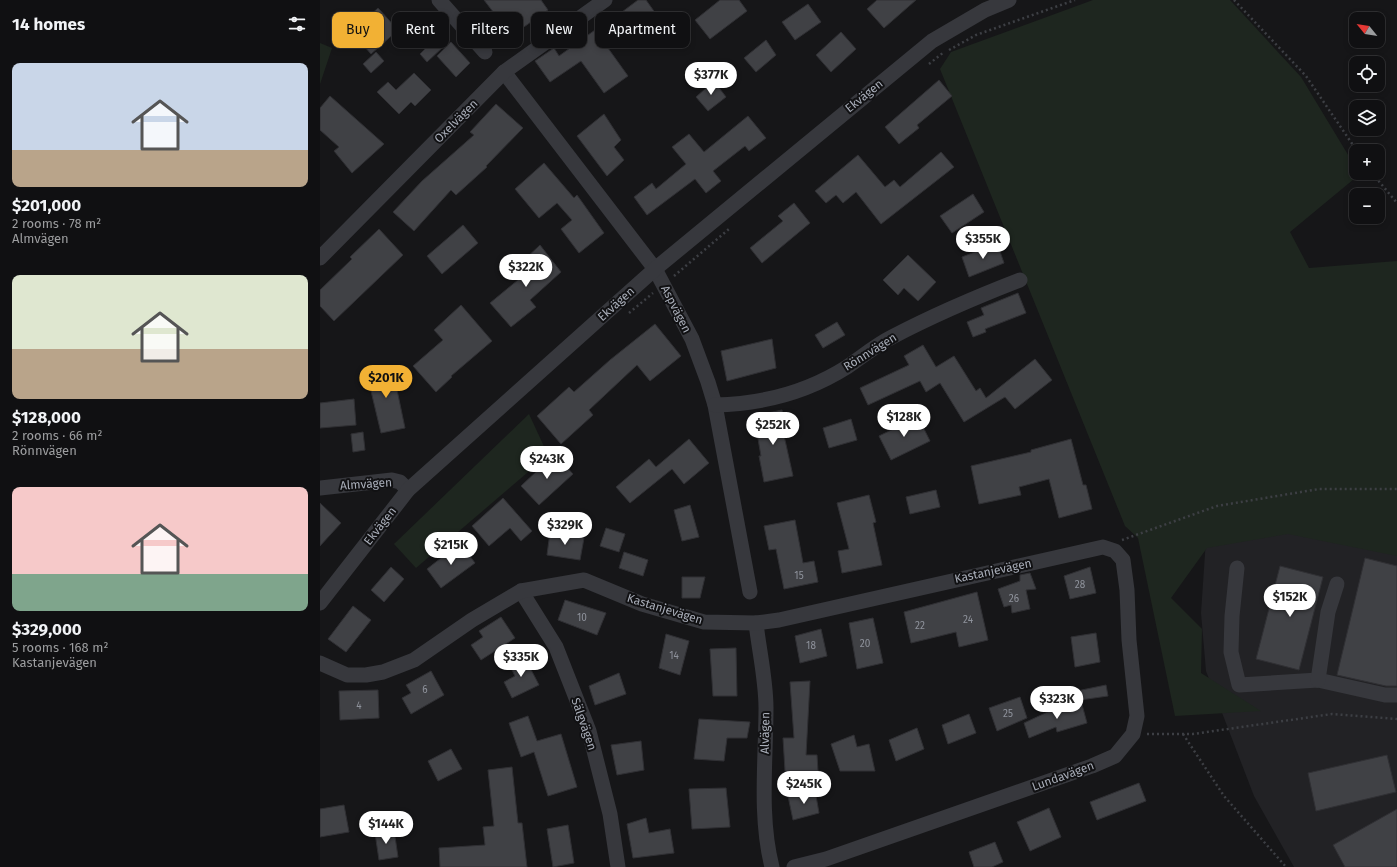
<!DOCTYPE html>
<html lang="en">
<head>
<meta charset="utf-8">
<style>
  :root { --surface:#101012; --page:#1e1e20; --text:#f1f3f6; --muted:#9c9d9f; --line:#303032; --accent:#f2b134 }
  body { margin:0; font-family:"Fira Sans",sans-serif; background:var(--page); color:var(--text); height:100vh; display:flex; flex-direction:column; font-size:15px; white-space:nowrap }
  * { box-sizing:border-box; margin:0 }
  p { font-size:13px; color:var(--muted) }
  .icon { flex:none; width:22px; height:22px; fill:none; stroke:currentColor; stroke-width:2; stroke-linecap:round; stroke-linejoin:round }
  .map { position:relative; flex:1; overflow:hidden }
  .side { display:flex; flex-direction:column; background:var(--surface); width:320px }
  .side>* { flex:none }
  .hud { position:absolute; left:12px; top:12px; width:380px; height:36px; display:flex; gap:8px }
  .needle { width:26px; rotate:300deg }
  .buttons { position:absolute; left:1029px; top:12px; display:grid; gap:8px }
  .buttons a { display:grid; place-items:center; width:36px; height:36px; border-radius:8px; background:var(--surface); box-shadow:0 2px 6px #0003,0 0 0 1px var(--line); font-size:20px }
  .price { position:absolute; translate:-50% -34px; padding:0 9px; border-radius:14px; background:#fff; color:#222; font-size:13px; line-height:26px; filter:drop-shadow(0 1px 2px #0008) }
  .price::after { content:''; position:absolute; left:50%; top:24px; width:12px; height:9px; margin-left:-6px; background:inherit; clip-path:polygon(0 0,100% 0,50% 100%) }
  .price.current { background:var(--accent); color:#111 }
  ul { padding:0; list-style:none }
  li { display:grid; align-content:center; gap:8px; height:212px; padding:0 12px }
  li span { display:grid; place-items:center; height:124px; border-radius:8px; color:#555 }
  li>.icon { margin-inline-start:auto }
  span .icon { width:72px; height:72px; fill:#fffc; stroke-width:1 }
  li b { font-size:17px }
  h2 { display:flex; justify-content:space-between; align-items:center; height:48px; padding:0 12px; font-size:17px }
  .pill { padding:0 14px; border-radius:8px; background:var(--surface); box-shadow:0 2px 6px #0003,0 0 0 1px var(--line); font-size:14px; line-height:36px }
  .pill.current { background:var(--accent); color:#111 }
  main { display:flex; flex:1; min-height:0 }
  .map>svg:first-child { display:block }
  .built { fill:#222225 }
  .green { fill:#1e261f }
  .building { fill:#404145; stroke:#303034 }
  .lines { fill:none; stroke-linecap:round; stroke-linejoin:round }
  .path { stroke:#3d3f44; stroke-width:2.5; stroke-dasharray:2 3; stroke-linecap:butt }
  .minor { stroke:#37383d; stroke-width:15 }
  .labels { text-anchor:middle; stroke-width:4; stroke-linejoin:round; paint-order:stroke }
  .number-label { font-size:10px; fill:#8e929b }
  .street-label { font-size:12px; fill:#a8adb8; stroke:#111113 }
</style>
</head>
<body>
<main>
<section class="side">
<h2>14 homes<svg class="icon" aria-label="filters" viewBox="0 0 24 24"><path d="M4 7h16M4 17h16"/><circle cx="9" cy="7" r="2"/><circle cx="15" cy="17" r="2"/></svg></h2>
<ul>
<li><span style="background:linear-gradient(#c9d6e8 70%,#b9a48a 0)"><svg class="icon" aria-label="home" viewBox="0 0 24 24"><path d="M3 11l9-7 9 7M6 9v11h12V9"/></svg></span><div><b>$201,000</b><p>2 rooms · 78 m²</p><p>Almvägen</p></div></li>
<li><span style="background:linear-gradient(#dfe7d0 60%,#b9a48a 0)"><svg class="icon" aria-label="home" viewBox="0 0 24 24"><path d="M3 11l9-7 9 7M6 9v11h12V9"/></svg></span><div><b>$128,000</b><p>2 rooms · 66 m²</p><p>Rönnvägen</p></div></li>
<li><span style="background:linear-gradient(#f6c9c9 70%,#7fa58c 0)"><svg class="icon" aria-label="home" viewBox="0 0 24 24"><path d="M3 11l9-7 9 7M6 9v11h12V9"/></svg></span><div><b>$329,000</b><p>5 rooms · 168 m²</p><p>Kastanjevägen</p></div></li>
</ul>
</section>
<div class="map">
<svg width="1077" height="867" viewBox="0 0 1077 867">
  <rect width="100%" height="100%" fill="#161618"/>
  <path class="built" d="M970 528 1077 551V867H974L934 796 886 671 881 613 886 539Z"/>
  <g class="green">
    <path d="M773 0H910L981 77 1036 168V173L1040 174 970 232 989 268 1077 261V556L968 534 887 548 851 598 882 629 881 673 941 711 855 716 818 538 805 526 620 69 631 52Z"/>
    <path d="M0 43 12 48 0 84Z"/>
    <path d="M209 414 228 455 96 568 74 544Z"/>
  </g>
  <g class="building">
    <path d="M164 0H221L228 10 184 41 167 18 174 13Z"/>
    <path d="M318 0H326L336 14 315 30 302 12Z"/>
    <path d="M400 0H419L427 11 390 39 375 20Z"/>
    <path d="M557 0H596L564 28 547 9Z"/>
    <path d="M488 4 501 22 475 40 462 22Z"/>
    <path d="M58 8 78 30 51 54 32 32Z"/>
    <path d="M275 30 308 76 284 93 261 61 230 82 215 61 234 48 239 56Z"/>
    <path d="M521 32 536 49 511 72 496 55Z"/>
    <path d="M114 40 122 48 107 62 100 54Z"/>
    <path d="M446 40 456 55 436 72 424 58Z"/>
    <path d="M131 42 150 63 136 77 117 56Z"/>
    <path d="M56 52 64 61 51 73 43 64Z"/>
    <path d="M94 73 111 90 95 106 91 102 79 114 57 92 68 82 76 90Z"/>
    <path d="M619 80 632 96 597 125 599 128 579 144 565 127Z"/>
    <path d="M394 81 406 97 388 111 376 97Z"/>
    <path d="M10 96 64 144 32 173 14 151 19 147 0 130V108Z"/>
    <path d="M176 104 203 128 166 166 167 167 136 195 131 190 94 231 73 212 102 181 154 135 150 132Z"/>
    <path d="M284 114 301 140 294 147 304 160 287 176 257 136Z"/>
    <path d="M428 116 446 138 429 151 425 146 393 171 401 181 386 193 375 179 327 215 314 197 332 183 336 189 366 164 352 147 369 134 384 152Z"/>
    <path d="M621 152 634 167 561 224 536 192 523 203 516 195 506 203 495 191 538 155 565 187 574 180 580 187Z"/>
    <path d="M224 163 254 198 257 195 284 233 259 253 241 229 252 220 237 203 219 218 195 189Z"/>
    <path d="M653 194 664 212 632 233 620 216Z"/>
    <path d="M474 203 490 223 442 263 430 248 463 221 458 216Z"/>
    <path d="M143 225 158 243 122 274 107 256Z"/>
    <path d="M59 229 83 255 14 321 0 306V290L32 259 30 257Z"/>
    <path d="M677 243 684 263 649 277 642 257Z"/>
    <path d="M220 245 241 272 210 300 216 307 191 327 170 303 210 270 203 261Z"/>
    <path d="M588 255 616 282 598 301 584 288 578 295 563 280Z"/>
    <path d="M698 293 706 313 665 329 666 332 653 337 647 322 664 315 661 308Z"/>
    <path d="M141 305 172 341 131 376 132 377 116 392 93 366 123 340 114 330Z"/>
    <path d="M517 322 525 335 503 348 495 335Z"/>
    <path d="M335 324 361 356 330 381 317 365 269 410 273 415 241 444 217 416 249 387 254 392 290 360Z"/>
    <path d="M452 339 456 368 407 381 401 351Z"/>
    <path d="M603 345 616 367 634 356 656 391 660 388 666 398 715 359 732 380 695 409 685 397 644 422 620 383 606 392 600 381 548 405 540 388 589 365 584 356Z"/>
    <path d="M72 366 85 428 61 433 46 370Z"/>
    <path d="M34 399 36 425 0 428V403Z"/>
    <path d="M462 410 466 431H463L473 476 444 482 439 456H441L434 416Z"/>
    <path d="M598 417 610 441 571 460 559 436Z"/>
    <path d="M531 419 537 440 509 448 503 428Z"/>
    <path d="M43 432 45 450 33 452 31 434Z"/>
    <path d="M369 439 389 463 364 484 352 469 310 503 296 487 329 459 336 467Z"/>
    <path d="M751 439 763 485H766L772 509 739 518 729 479 699 487 701 495 659 504 651 466 711 452V450Z"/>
    <path d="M235 454 253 474 219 505 201 486Z"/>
    <path d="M616 490 620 507 590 514 586 497Z"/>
    <path d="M549 495 556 522 553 523 562 565 522 573 518 551 529 549 517 503Z"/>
    <path d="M183 498 212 531 201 541 190 528 169 546 152 526Z"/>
    <path d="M0 503 21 523 0 546Z"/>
    <path d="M370 505 379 537 362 541 354 510Z"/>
    <path d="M475 520 483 563 494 561 498 582 464 589 456 549 449 550 444 526Z"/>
    <path d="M286 528 305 534 299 552 280 546Z"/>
    <path d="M230 532 264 538 260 560 227 555Z"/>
    <path d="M140 543 155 563 121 588 107 569Z"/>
    <path d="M304 552 328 560 323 576 299 568Z"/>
    <path d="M1045 558 1077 566V686H1066L1017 675Z"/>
    <path d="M960 566 1003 577 979 670 936 659Z"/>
    <path d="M71 567 84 579 64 602 51 590Z"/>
    <path d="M770 567 776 593 750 599 744 576Z"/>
    <path d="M710 573 716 589 706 590 710 609 692 613 691 605 684 607 678 589 700 581V575Z"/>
    <path d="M362 577H385L380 598H362Z"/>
    <path d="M657 592 668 640 639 647 636 632 591 643 584 612Z"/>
    <path d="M245 600 286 613 277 635 238 620Z"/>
    <path d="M33 606 51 620 26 652 8 639Z"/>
    <path d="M181 617 195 638 161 660 151 645 163 637 159 631Z"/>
    <path d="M553 618 563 663 537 669 529 623Z"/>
    <path d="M501 629 507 656 480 663 475 636Z"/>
    <path d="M776 633 780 662 755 667 751 637Z"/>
    <path d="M346 634 369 641 360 675 339 668Z"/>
    <path d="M416 648 417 696H393L390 649Z"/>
    <path d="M204 656 219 685 192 698 184 682 195 676 189 664Z"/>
    <path d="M111 671 124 695 91 714 82 698 91 693 86 685Z"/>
    <path d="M299 673 306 694 275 705 269 686Z"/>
    <path d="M490 681 486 755H497L498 771H465L463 738H474L470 682Z"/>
    <path d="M786 685 788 696 753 701 752 692Z"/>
    <path d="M58 690 59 718 20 720 19 691Z"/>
    <path d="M700 697 707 718 677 731 669 708Z"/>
    <path d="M761 701 767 723 737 732 736 727 709 738 704 723 732 710Z"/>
    <path d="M649 714 656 733 628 744 622 725Z"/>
    <path d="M208 716 217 741 241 734 257 787 228 796 214 752 201 757 189 723Z"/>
    <path d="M379 719 430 722 427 738H407L404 761 374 759Z"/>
    <path d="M597 728 604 749 576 761 569 740Z"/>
    <path d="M534 735 537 747 549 744 555 771H520L511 744Z"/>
    <path d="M321 741 324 770 297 775 291 745Z"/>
    <path d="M131 749 142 769 118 781 108 761Z"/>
    <path d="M1067 755 1076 792 996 811 988 773Z"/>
    <path d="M192 767 198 823H202L207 867H120L119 848 165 845 163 827 174 826 168 770Z"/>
    <path d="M819 783 826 801 777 820 770 802Z"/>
    <path d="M406 788 410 827 372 829 369 789Z"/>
    <path d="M495 790 499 813 473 820 468 796Z"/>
    <path d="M24 805 29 832 0 837V809Z"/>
    <path d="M729 808 741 837 710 851 697 822Z"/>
    <path d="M1077 809V867H1025L1013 845Z"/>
    <path d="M326 818 329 833 350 829 354 853 313 858 307 824Z"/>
    <path d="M248 825 254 863 233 867 227 829Z"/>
    <path d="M74 830 78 857 59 860 55 833Z"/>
    <path d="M675 842 683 862 672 867H654L649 852Z"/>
  </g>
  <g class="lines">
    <g class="path">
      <path d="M914 0 986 76 1037 151"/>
      <path d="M629 50 656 35 755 0"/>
      <path d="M609 64 624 52"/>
      <path d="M1052 173 1077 203"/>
      <path d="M354 276 409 229"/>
      <path d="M309 313 333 293"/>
      <path d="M802 540 897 506 999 489H1077"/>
      <path d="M827 734H873L1012 714 1077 719"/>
      <path d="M863 734 904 796 966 867"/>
    </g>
    <g class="minor">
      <path d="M119 0 165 52"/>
      <path d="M184 72 335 269 372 339 388 382 395 405 430 592"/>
      <path d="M0 258 184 72 285 0"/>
      <path d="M395 405C442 404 486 393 527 367 542 357 556 345 572 337 614 315 656 297 700 280"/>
      <path d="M0 488 72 480 80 482 88 490"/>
      <path d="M917 568 912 616 911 652 919 685 998 680 1065 695H1077"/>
      <path d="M201 591 236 647 269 731 290 814 298 867"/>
      <path d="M0 603 88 490 335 269 612 41 665 10 689 0"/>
      <path d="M436 623C439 650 446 680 446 708 446 760 439 816 452 867"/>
      <path d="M0 663 27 675H46L63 672 94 660 152 620 201 591 264 580 322 604 384 622 436 623 459 620 783 547 795 551 803 560 807 590 809 640 817 716 813 734 795 756 772 766 506 859 474 867"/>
      <path d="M998 680 1008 612 1017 584"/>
    </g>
  </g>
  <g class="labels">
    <g class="number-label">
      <text x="479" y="579">15</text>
      <text x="760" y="588">28</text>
      <text x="694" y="602">26</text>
      <text x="262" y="621">10</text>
      <text x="648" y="623">24</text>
      <text x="600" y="629">22</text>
      <text x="545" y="647">20</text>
      <text x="491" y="649">18</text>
      <text x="354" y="659">14</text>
      <text x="105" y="693">6</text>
      <text x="39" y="709">4</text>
      <text x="688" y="717">25</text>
    </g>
    <g class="street-label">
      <text transform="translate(544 96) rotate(-39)" y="4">Ekvägen</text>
      <text transform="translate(136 121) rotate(-45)" y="4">Oxelvägen</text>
      <text transform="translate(296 304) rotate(-42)" y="4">Ekvägen</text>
      <text transform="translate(356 309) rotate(63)" y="4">Aspvägen</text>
      <text transform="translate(550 352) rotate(-32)" y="4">Rönnvägen</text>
      <text transform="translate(46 484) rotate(-4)" y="4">Almvägen</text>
      <text transform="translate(60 526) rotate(-52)" y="4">Ekvägen</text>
      <text transform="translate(673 571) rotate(-12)" y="4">Kastanjevägen</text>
      <text transform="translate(345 609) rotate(17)" y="4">Kastanjevägen</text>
      <text transform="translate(264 724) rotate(71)" y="4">Sälgvägen</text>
      <text transform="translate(445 733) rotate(-89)" y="4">Alvägen</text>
      <text transform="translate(743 776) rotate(-20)" y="4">Lundavägen</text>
    </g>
  </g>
</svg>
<div class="buttons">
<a><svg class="needle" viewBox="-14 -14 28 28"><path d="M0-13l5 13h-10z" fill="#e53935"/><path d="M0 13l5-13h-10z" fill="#9c9d9f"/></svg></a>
<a><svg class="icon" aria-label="locate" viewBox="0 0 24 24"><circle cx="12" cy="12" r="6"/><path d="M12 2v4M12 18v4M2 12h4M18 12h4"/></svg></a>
<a><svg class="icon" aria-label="layers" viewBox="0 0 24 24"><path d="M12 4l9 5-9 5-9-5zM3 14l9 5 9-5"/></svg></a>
<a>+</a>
<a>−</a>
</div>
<b class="price" style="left:391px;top:96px">$377K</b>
<b class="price" style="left:663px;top:260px">$355K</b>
<b class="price" style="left:206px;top:288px">$322K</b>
<b class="price current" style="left:66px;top:399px">$201K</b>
<b class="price" style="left:584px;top:438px">$128K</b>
<b class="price" style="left:453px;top:446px">$252K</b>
<b class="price" style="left:227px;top:480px">$243K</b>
<b class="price" style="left:245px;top:546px">$329K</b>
<b class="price" style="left:131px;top:566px">$215K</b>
<b class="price" style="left:970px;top:618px">$152K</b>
<b class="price" style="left:201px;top:678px">$335K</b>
<b class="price" style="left:737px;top:720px">$323K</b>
<b class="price" style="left:484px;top:805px">$245K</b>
<b class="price" style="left:66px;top:845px">$144K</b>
<div class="hud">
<a class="pill current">Buy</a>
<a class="pill">Rent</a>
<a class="pill">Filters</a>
<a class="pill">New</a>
<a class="pill">Apartment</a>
</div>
</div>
</main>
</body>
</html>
